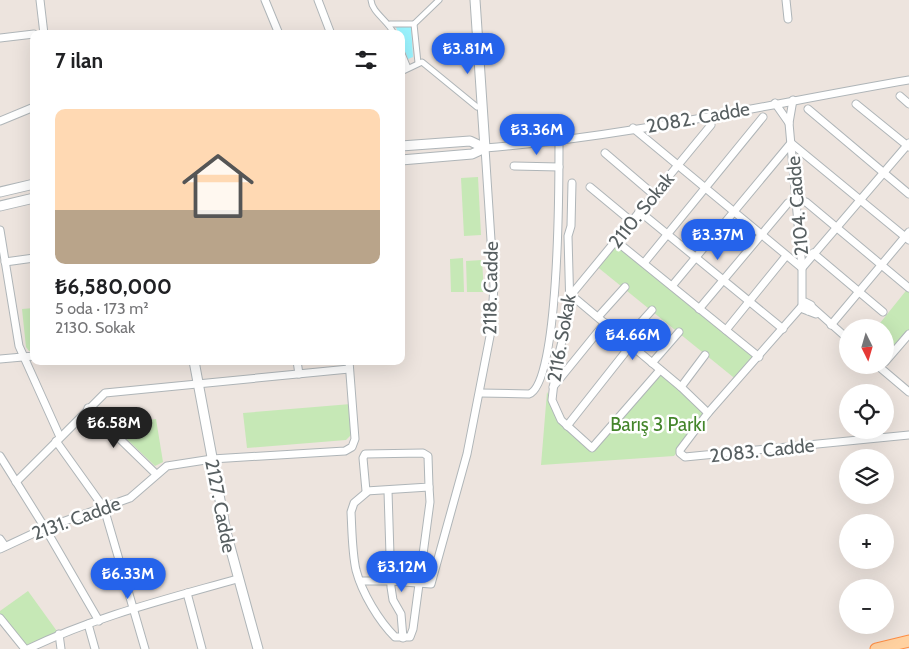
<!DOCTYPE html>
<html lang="tr">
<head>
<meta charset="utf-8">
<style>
  :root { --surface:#fff; --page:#f6f6f6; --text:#202124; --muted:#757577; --line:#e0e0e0; --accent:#2563eb }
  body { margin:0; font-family:Cabin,sans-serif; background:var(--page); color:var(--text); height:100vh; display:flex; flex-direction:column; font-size:19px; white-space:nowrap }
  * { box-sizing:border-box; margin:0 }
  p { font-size:16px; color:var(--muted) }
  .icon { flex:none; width:28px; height:28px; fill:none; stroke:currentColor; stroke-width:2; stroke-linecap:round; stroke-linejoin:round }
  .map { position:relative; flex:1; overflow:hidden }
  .sheet { position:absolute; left:30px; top:30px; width:375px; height:335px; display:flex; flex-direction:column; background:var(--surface); border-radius:10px; box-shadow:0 5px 20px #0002 }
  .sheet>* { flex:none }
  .needle { width:32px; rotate:175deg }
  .fabs { position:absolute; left:839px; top:319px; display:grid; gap:10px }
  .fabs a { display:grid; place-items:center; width:55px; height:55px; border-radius:50%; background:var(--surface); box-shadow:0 5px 20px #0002; font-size:25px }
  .price { position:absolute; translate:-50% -42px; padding:0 11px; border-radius:18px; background:var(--accent); color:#fff; font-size:16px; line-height:32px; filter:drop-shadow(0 1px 2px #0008) }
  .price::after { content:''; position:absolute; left:50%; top:30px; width:15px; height:11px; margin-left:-8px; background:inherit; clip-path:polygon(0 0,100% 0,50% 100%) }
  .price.selected { background:#222; color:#fff }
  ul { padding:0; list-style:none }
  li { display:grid; align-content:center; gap:10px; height:265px; padding:0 25px }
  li+li { border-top:1px solid var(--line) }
  li span { display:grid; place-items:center; height:155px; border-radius:10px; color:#555 }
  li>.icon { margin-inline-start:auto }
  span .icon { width:90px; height:90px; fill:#fffc; stroke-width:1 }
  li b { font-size:21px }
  h2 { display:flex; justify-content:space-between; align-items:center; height:60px; padding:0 25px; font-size:21px }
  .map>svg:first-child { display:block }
  .green { fill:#c6e8b6 }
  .water { fill:#9bf4ff }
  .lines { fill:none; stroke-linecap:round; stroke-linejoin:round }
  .pedestrian-casing { stroke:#afb5b8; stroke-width:7 }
  .minor-casing { stroke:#afb5b8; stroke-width:9 }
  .tertiary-casing { stroke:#afb5b8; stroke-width:11 }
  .primary-casing { stroke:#ff8e44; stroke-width:13 }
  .pedestrian { stroke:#fff; stroke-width:5 }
  .minor { stroke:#fff; stroke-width:7 }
  .tertiary { stroke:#fff; stroke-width:9 }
  .primary { stroke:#ffd1a0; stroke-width:11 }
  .labels { text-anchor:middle; stroke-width:5; stroke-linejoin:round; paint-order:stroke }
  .street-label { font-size:19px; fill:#575f61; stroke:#fff }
  .park-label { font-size:19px; fill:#44852b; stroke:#fff }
</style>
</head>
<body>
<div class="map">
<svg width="909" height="649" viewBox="0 0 909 649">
  <rect width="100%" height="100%" fill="#ede4de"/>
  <g class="green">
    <path d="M478 177 481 235 464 236 461 178Z"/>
    <path d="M616 241 759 357 738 381 595 265Z"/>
    <path d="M463 258 464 292H451L450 259Z"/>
    <path d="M482 260 484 292H467L466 261Z"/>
    <path d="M909 287V331L885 362V328H876Z"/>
    <path d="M34 308V351H29L26 347 22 309Z"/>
    <path d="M660 370 708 413 674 456 541 465 547 392 561 420 592 448Z"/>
    <path d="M351 404 354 432 346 440 247 448 243 413Z"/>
    <path d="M156 419 163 462 155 466 113 426Z"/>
    <path d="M28 591 59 634 28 649 0 618V611Z"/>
  </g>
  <path class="water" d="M396 27H411L413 57 408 59 401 42V34H398Z"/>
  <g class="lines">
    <defs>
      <g id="pedestrian">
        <path d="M371 0C372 13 389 21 394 34"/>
        <path d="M390 24H414"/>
        <path d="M401 51 408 68"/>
        <path d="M418 63 414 24 439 0"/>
        <path d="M401 72 422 62 477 107"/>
      </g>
      <g id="minor">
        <path d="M40 0 44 34"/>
        <path d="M265 0 279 34"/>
        <path d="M318 0 331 34"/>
        <path d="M786 0 788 19"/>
        <path d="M0 38 34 34"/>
        <path d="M900 96 909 104"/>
        <path d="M793 100 789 123 802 268V304"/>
        <path d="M775 103 789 123"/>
        <path d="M856 104 909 147"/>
        <path d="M808 109 909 194"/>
        <path d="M0 121 34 107"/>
        <path d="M633 128 802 268 909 143"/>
        <path d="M605 153 653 194"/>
        <path d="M514 166 559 167"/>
        <path d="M572 183 571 226 568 236 570 310 556 365 552 400 561 420 592 448 660 370"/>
        <path d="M590 187 631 221"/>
        <path d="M806 202 909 288"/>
        <path d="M639 211 783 329"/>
        <path d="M0 230 19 346 60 437"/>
        <path d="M616 241 759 357"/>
        <path d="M813 253 883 312"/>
        <path d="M5 262 34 258"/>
        <path d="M644 263 763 117"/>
        <path d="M672 286 791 143 909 240"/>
        <path d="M802 306 708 413 680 450V453L685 457 909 435"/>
        <path d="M811 306 848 339"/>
        <path d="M699 309 788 203"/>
        <path d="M808 311 811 305 805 302 802 306 803 309 816 314"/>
        <path d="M598 317 625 287"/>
        <path d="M831 325 909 232"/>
        <path d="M726 330 786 256"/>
        <path d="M625 340 652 310"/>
        <path d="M0 359 34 356"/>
        <path d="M297 361 299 374"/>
        <path d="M885 362 909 334"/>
        <path d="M652 363 679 332"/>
        <path d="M877 365 909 392"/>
        <path d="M553 387 605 323"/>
        <path d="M681 387 705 355"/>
        <path d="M480 393 529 394C560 384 559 176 559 140"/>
        <path d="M88 408 156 474"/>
        <path d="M708 413 681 387 571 295 711 125"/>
        <path d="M567 426 631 345"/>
        <path d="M56 441 104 508 145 649"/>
        <path d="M423 453 428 456 429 487 366 491 363 458 365 454Z"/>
        <path d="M0 456 45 528 99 621"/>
        <path d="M16 482 105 393 349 369"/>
        <path d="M388 491 391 587 393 600 401 614 403 638"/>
        <path d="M367 492 354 503 351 512C352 530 352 552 356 570 362 593 379 621 395 637H410L413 629 430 502 429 487"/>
        <path d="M0 539 5 546"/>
        <path d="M0 549 45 528 130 498 167 466 212 459 345 451 352 447 355 439 349 361"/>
        <path d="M360 581H390L431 584 467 454 491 331 494 286 485 148C627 137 769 104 909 80"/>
        <path d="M187 593 202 649"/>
        <path d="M0 618 25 649"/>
        <path d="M88 624 95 649"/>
        <path d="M59 634 61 649"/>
        <path d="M28 649C94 617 167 599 237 579"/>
      </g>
      <g id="tertiary">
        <path d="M475 0 485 148"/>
        <path d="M401 146 470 141 485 148"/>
        <path d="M401 160 472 154 485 148"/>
        <path d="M0 192 34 184"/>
        <path d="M0 206 34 198"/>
        <path d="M194 361 226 532 258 649"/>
      </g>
      <path id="primary" d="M876 649 909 641"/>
    </defs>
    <use href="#pedestrian" class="pedestrian-casing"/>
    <use href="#minor" class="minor-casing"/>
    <use href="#tertiary" class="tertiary-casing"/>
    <use href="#primary" class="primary-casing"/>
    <use href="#pedestrian" class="pedestrian"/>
    <use href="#minor" class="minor"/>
    <use href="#tertiary" class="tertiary"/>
    <use href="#primary" class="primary"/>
  </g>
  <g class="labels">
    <g class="street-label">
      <text transform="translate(698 117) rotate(-10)" y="7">2082. Cadde</text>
      <text transform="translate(797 206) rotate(-95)" y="7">2104. Cadde</text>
      <text transform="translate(641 210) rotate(-51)" y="7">2110. Sokak</text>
      <text transform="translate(490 288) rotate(-89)" y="7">2118. Cadde</text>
      <text transform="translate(561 338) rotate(-80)" y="7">2116. Sokak</text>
      <text transform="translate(762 450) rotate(-6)" y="7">2083. Cadde</text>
      <text transform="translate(221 506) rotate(79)" y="7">2127. Cadde</text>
      <text transform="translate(76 518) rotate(-20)" y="7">2131. Cadde</text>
    </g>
    <g class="park-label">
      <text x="658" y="431">Barış 3 Parkı</text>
    </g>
  </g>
</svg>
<div class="fabs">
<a><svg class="needle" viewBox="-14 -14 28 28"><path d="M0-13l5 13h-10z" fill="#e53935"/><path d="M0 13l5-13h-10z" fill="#757577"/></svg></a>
<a><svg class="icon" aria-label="locate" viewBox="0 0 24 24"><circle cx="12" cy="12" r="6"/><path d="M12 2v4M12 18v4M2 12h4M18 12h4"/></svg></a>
<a><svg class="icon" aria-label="layers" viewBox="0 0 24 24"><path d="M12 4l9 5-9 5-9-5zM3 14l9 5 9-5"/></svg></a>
<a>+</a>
<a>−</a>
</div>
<b class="price" style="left:468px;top:75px">₺3.81M</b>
<b class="price" style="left:537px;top:156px">₺3.36M</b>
<b class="price" style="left:718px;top:261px">₺3.37M</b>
<b class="price" style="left:633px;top:361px">₺4.66M</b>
<b class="price selected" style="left:114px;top:449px">₺6.58M</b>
<b class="price" style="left:402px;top:593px">₺3.12M</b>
<b class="price" style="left:128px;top:600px">₺6.33M</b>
<section class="sheet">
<h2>7 ilan<svg class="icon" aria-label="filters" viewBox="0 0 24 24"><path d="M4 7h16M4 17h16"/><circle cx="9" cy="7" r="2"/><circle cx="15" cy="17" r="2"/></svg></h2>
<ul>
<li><span style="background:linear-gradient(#ffd9b3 65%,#b9a48a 0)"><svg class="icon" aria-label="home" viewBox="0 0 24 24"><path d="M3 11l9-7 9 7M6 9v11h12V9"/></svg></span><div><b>₺6,580,000</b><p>5 oda · 173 m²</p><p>2130. Sokak</p></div></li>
</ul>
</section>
</div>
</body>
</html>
